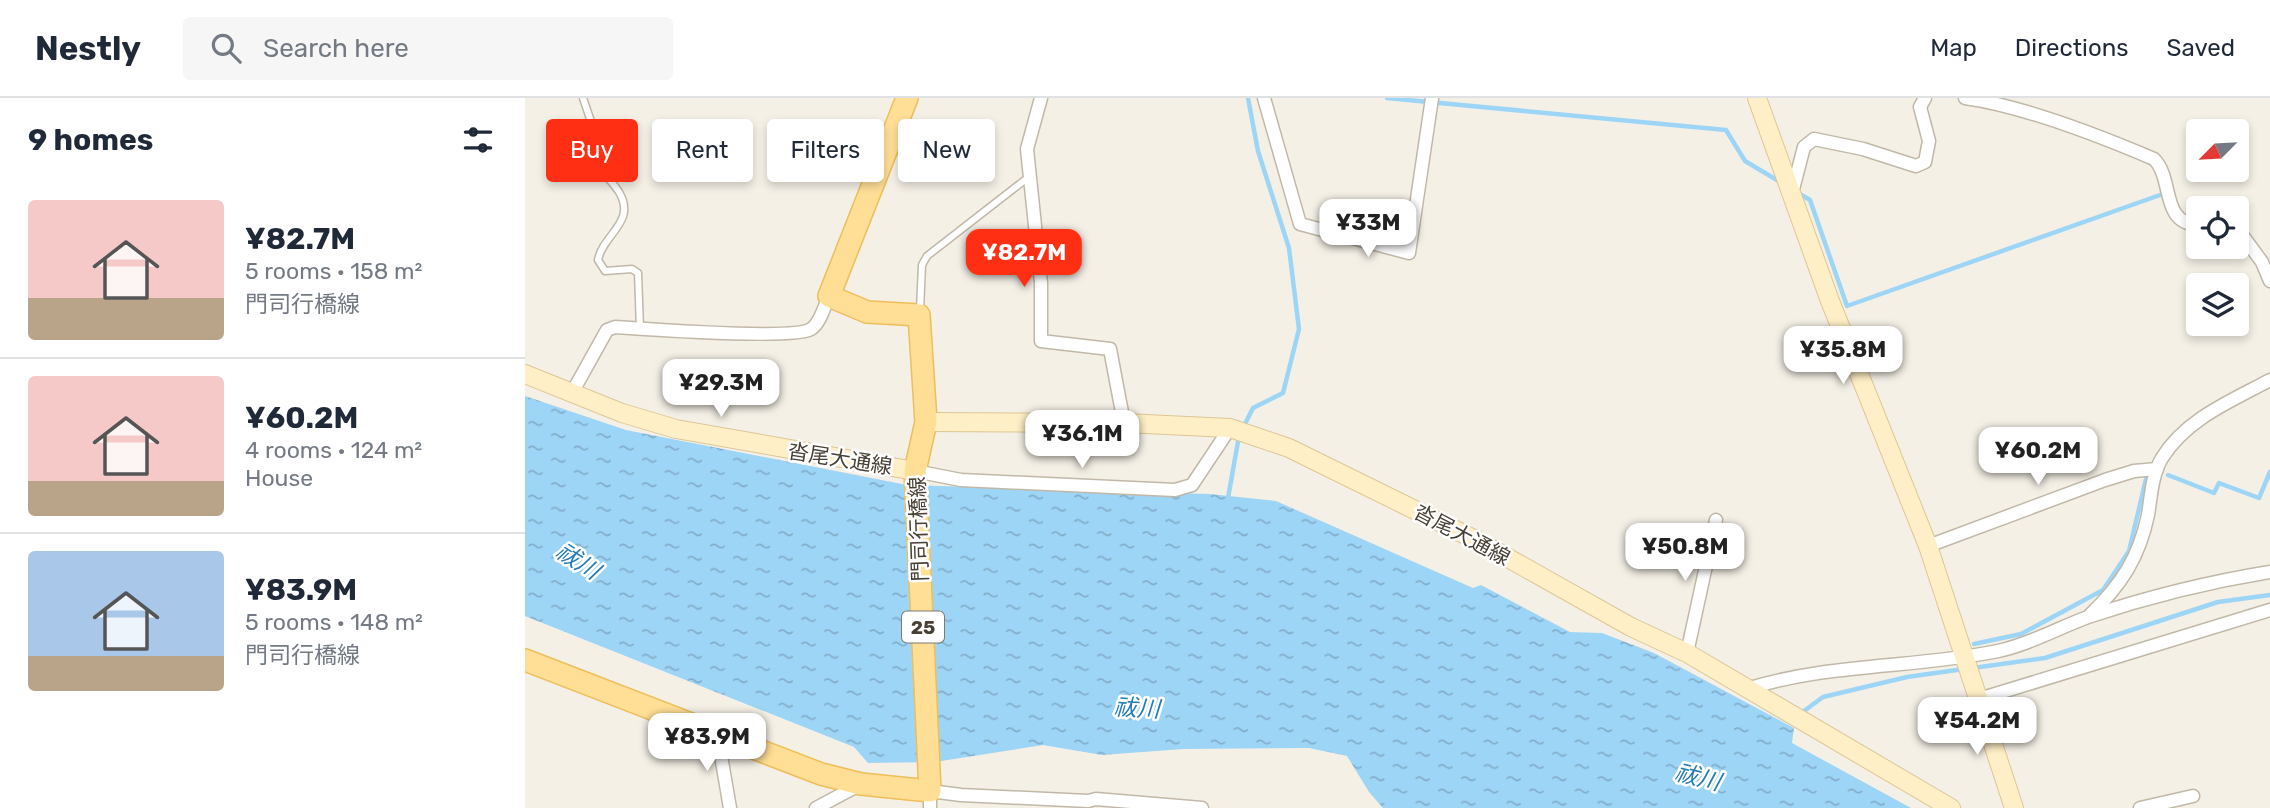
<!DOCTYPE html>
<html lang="en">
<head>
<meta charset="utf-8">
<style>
  :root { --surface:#fff; --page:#f6f6f7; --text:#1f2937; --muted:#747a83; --line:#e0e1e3; --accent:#ff2f13 }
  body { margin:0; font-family:Rubik,"Noto Sans JP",sans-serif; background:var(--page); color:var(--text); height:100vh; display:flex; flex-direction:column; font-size:26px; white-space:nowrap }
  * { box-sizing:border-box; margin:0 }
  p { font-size:23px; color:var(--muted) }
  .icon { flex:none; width:38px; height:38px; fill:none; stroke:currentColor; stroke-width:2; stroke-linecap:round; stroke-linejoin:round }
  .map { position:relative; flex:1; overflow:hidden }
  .panel { display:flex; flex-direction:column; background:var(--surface); width:525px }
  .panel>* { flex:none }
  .top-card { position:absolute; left:21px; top:21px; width:665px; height:63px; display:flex; gap:14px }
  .needle { width:46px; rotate:246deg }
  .fabs { position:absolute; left:1661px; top:21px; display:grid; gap:14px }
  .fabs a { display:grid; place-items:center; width:63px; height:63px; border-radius:7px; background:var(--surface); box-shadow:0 4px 10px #0003; font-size:35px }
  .price { position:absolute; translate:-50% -60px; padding:0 16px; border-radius:14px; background:#fff; color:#222; font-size:23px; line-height:46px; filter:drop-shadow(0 2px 4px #0008) }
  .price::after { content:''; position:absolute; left:50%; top:42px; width:21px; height:16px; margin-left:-10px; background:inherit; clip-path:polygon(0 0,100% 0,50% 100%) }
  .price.selected { background:var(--accent); color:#fff }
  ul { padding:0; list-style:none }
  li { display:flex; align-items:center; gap:21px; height:175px; padding:0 28px }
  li+li { border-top:2px solid var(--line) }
  li span { display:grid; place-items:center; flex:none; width:196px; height:140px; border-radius:7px; color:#555 }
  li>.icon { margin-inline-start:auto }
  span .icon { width:84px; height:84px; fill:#fffc; stroke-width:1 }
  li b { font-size:30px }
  h2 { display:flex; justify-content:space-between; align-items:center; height:84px; padding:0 28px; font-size:30px }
  .pill { padding:0 24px; border-radius:7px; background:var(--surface); box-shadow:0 4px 10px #0003; font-size:24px; line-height:63px }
  .pill.selected { background:var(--accent); color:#fff }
  header { display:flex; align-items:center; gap:42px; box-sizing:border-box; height:98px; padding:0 35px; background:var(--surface); border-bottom:2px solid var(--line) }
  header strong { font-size:33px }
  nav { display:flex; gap:38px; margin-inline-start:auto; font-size:24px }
  .search { width:490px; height:63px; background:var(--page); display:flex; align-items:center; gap:18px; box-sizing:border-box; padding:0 24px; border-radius:7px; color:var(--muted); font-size:26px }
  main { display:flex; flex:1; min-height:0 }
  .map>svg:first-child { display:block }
  .water { fill:url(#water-ripples) }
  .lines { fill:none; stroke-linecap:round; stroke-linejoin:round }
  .stream { stroke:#9dd5f7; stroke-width:4.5 }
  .lane-casing { stroke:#c1b8a8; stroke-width:9 }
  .street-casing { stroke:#c1b8a8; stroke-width:15 }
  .secondary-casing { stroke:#ddc694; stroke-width:20 }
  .primary-casing { stroke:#efbe5a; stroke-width:24 }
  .lane { stroke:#fff; stroke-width:6 }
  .street { stroke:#fff; stroke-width:12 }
  .secondary { stroke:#ffefc6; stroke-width:18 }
  .primary { stroke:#ffde95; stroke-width:21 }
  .labels { text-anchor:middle; stroke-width:5; stroke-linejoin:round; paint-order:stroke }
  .shield { fill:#fff; stroke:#7f7972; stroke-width:2 }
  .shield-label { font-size:19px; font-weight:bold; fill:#484035 }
  .street-label { font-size:21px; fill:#484035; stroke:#fff }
  .water-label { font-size:23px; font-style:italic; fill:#227cb6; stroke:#fff }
</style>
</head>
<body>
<header>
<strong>Nestly</strong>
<div class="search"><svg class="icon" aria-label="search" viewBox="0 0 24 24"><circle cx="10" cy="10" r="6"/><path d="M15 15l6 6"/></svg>Search here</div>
<nav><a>Map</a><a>Directions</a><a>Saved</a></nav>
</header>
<main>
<section class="panel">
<h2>9 homes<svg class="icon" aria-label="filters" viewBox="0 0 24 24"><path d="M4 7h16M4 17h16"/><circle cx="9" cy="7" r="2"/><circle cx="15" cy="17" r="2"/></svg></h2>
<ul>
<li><span style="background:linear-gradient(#f6c9c9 70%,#b9a48a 0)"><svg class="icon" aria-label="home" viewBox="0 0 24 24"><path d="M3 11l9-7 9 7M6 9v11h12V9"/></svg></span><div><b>¥82.7M</b><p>5 rooms · 158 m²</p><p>門司行橋線</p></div></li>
<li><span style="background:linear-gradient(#f6c9c9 75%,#b9a48a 0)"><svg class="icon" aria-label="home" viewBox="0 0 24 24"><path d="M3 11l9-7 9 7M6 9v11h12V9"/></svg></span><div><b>¥60.2M</b><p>4 rooms · 124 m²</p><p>House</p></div></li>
<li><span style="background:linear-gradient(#a9c7e8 75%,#b9a48a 0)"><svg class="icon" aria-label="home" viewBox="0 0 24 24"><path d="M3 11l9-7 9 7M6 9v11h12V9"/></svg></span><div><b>¥83.9M</b><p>5 rooms · 148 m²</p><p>門司行橋線</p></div></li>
</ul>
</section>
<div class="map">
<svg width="1745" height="710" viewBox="0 0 1745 710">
  <defs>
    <pattern id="water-ripples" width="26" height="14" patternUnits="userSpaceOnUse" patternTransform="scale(1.75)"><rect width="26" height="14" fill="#9dd5f7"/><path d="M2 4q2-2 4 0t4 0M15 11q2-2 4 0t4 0" fill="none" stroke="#82aec9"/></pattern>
  </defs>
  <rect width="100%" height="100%" fill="#f5f0e6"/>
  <path class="water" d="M0 298 101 332 382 387 685 396 751 403 948 490 956 487 1045 534 1077 535 1129 555 1269 630 1267 645 1386 710H858L844 694 822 658 784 650 658 651 577 657 518 647 410 664 343 665 329 649 0 518Z"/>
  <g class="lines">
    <g class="stream">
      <path d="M862 0 1201 32 1220 63 1257 85"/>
      <path d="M1273 95 1285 102 1322 208 1635 97"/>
      <path d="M718 330 728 310 758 295 774 231 764 150 733 53 723 0"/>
      <path d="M1643 377 1689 395 1694 385 1734 400 1745 374"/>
      <path d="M703 400 714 338"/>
      <path d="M1449 546 1496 536 1578 492 1604 453 1621 381"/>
      <path d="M1448 570 1520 560 1693 504 1745 497"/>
      <path d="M1275 616 1298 599 1382 579 1439 571"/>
    </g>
    <defs>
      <g id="lane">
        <path d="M58 0 73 44 71 63C77 75 87 83 94 94 112 124 78 136 73 162L80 173 107 171 113 175 115 231"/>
        <path d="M395 212 397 167 402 158 505 78"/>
      </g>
      <g id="street">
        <path d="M516 0 502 51 516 185V243L585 251 599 325"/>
        <path d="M739 0 775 126 884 155 907 0"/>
        <path d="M1440 0C1498 8 1575 38 1629 61 1649 81 1635 125 1673 127"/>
        <path d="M1267 95 1279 49 1289 41 1338 51 1391 68 1400 64 1404 43 1395 9 1400 0"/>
        <path d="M1712 130 1737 164 1745 183"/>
        <path d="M48 293 82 232 90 229C119 231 270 242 286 231 295 226 300 207 304 198"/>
        <path d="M390 373 436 382 650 392 667 387 705 330"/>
        <path d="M1403 448 1580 382 1609 373 1632 371"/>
        <path d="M1565 517C1596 487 1614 460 1623 417 1626 399 1627 376 1637 360 1661 321 1706 303 1745 282"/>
        <path d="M1162 555 1191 422"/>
        <path d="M1225 590C1306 565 1391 570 1473 553 1505 546 1533 530 1563 519 1623 499 1683 484 1745 474"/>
        <path d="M1454 601 1745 512"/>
        <path d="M196 638 195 652 205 710"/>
        <path d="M291 710 336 686"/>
        <path d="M405 710V693L436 697 563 703 571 701 677 710"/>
        <path d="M1615 710 1668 698"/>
      </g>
      <g id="secondary">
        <path d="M1232 0 1305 203 1403 448 1489 710"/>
        <path d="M0 276 97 315 151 331 390 373"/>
        <path d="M401 324 599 325 705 330 764 350 951 442 1106 529 1162 555 1426 710"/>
      </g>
      <path id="primary" d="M0 562 296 676 336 686 405 693 390 373 401 324 394 217 342 214 304 198 382 0"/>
    </defs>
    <use href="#lane" class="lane-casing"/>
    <use href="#street" class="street-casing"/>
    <use href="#secondary" class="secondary-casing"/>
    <use href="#primary" class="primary-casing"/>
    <use href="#lane" class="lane"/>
    <use href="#street" class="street"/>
    <use href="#secondary" class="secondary"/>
    <use href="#primary" class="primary"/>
  </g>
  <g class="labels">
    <rect class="shield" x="377" y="513.5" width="42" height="31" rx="5"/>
    <g class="shield-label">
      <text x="398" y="536">25</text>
    </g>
    <g class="street-label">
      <text transform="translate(315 361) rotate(9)" y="7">沓尾大通線</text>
      <text transform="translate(394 431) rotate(-92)" y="7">門司行橋線</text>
      <text transform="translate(937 437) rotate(28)" y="7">沓尾大通線</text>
    </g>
    <g class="water-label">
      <text transform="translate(53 463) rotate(32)" y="8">祓川</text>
      <text transform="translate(612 610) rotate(3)" y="8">祓川</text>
      <text transform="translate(1173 679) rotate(14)" y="8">祓川</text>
    </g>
  </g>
</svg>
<div class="fabs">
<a><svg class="needle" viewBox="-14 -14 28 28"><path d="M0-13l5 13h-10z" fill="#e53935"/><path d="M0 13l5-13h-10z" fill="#747a83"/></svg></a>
<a><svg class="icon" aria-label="locate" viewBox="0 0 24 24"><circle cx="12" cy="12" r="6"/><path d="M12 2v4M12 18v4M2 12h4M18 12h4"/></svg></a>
<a><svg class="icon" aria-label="layers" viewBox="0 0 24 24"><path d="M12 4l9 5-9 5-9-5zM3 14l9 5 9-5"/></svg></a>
</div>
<b class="price" style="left:843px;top:161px">¥33M</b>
<b class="price selected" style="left:499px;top:191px">¥82.7M</b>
<b class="price" style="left:1318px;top:288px">¥35.8M</b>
<b class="price" style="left:196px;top:321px">¥29.3M</b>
<b class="price" style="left:557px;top:372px">¥36.1M</b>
<b class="price" style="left:1513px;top:389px">¥60.2M</b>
<b class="price" style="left:1160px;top:485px">¥50.8M</b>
<b class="price" style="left:1452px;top:659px">¥54.2M</b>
<b class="price" style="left:182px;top:675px">¥83.9M</b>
<div class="top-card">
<a class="pill selected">Buy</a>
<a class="pill">Rent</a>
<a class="pill">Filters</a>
<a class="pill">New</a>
</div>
</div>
</main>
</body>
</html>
